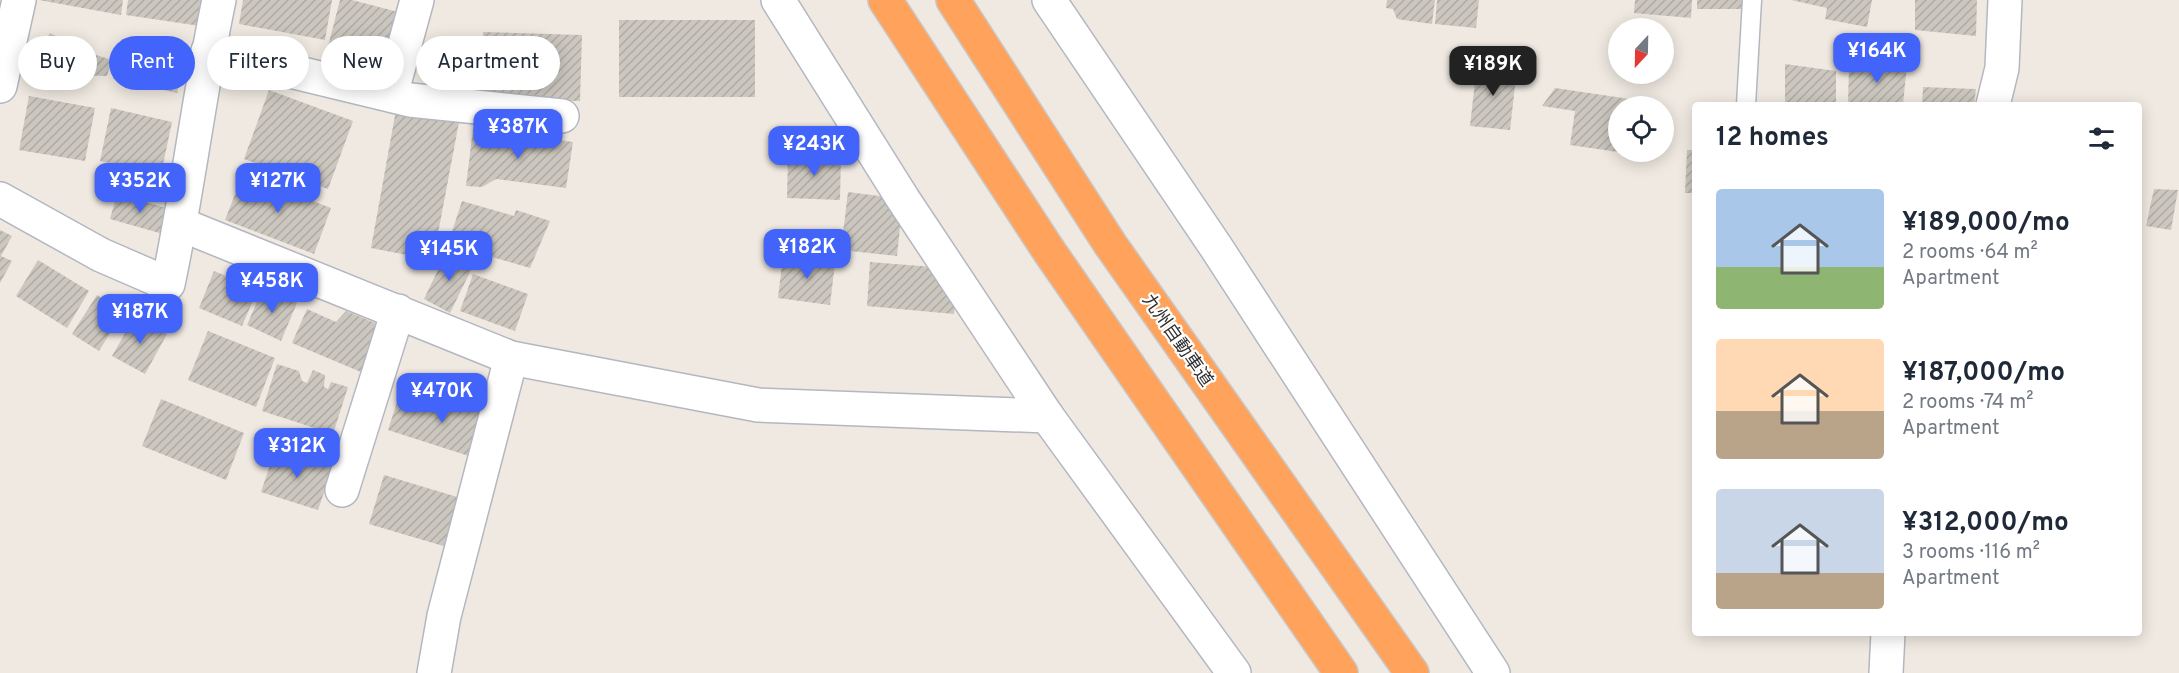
<!DOCTYPE html>
<html lang="en">
<head>
<meta charset="utf-8">
<style>
  :root { --surface:#fff; --page:#f6f6f7; --text:#1f2937; --muted:#747a83; --accent:#4264fb }
  body { margin:0; font-family:Overpass,"Noto Sans JP",sans-serif; background:var(--page); color:var(--text); height:100vh; display:flex; flex-direction:column; font-size:22px; white-space:nowrap }
  * { box-sizing:border-box; margin:0 }
  p { font-size:20px; color:var(--muted) }
  .icon { flex:none; width:33px; height:33px; fill:none; stroke:currentColor; stroke-width:2; stroke-linecap:round; stroke-linejoin:round }
  .map { position:relative; flex:1; overflow:hidden }
  .drawer { position:absolute; left:1692px; top:102px; width:450px; height:534px; display:flex; flex-direction:column; background:var(--surface); border-radius:6px; box-shadow:0 3px 15px #0003 }
  .drawer>* { flex:none }
  .guide { position:absolute; left:18px; top:36px; width:570px; height:54px; display:flex; gap:12px }
  .needle { width:39px; rotate:202deg }
  .buttons { position:absolute; left:1608px; top:18px; display:grid; gap:12px }
  .buttons a { display:grid; place-items:center; width:66px; height:66px; border-radius:50%; background:var(--surface); box-shadow:0 3px 15px #0003; font-size:30px }
  .price { position:absolute; translate:-50% -51px; padding:0 14px; border-radius:12px; background:var(--accent); color:#fff; font-size:20px; line-height:39px; filter:drop-shadow(0 2px 3px #0008) }
  .price::after { content:''; position:absolute; left:50%; top:36px; width:18px; height:14px; margin-left:-9px; background:inherit; clip-path:polygon(0 0,100% 0,50% 100%) }
  .price.on { background:#222; color:#fff }
  ul { padding:0; list-style:none }
  li { display:flex; align-items:center; gap:18px; height:150px; padding:0 24px }
  li span { display:grid; place-items:center; flex:none; width:168px; height:120px; border-radius:6px; color:#555 }
  li>.icon { margin-inline-start:auto }
  span .icon { width:72px; height:72px; fill:#fffc; stroke-width:1 }
  li b { font-size:26px }
  h2 { display:flex; justify-content:space-between; align-items:center; height:72px; padding:0 24px; font-size:26px }
  .chip { padding:0 21px; border-radius:27px; background:var(--surface); box-shadow:0 3px 15px #0003; font-size:21px; line-height:54px }
  .chip.on { background:var(--accent); color:#fff }
  .map>svg:first-child { display:block }
  .building { fill:url(#building-hatch) }
  .lines { fill:none; stroke-linecap:round; stroke-linejoin:round }
  .service-casing { stroke:#b4b7c1; stroke-width:21 }
  .minor-casing { stroke:#b4b7c1; stroke-width:36 }
  .motorway-casing { stroke:#c9c9c9; stroke-width:36 }
  .service { stroke:#fff; stroke-width:18 }
  .minor { stroke:#fff; stroke-width:33 }
  .motorway { stroke:#ffa35c; stroke-width:33 }
  .labels { text-anchor:middle; stroke-width:4.5; stroke-linejoin:round; paint-order:stroke }
  .street-label { font-size:18px; fill:#2e2e2e; stroke:#fff }
</style>
</head>
<body>
<div class="map">
<svg width="2179" height="673" viewBox="0 0 2179 673">
  <defs>
    <pattern id="building-hatch" width="6" height="6" patternUnits="userSpaceOnUse" patternTransform="scale(1.5)"><rect width="6" height="6" fill="#cbc7bf"/><path d="M-1 1l2-2M0 6l6-6M5 7l2-2" fill="none" stroke="#afaba4"/></pattern>
  </defs>
  <rect width="100%" height="100%" fill="#efe9e1"/>
  <g class="building">
    <path d="M39 0H123L121 15Z"/>
    <path d="M128 0H204L200 26 126 15Z"/>
    <path d="M243 0H332L325 40 239 24Z"/>
    <path d="M340 0H352L398 12 384 69 326 54Z"/>
    <path d="M1387 0H1435L1432 24 1397 19 1393 9 1386 8Z"/>
    <path d="M1437 0H1479L1476 28 1435 24Z"/>
    <path d="M1635 0H1692L1691 18 1634 13Z"/>
    <path d="M1697 0H1746L1745 9H1697Z"/>
    <path d="M1791 0H1872L1867 27 1825 19 1827 8Z"/>
    <path d="M1915 0H1977L1976 36 1915 30Z"/>
    <rect x="619" y="20" width="136" height="77"/>
    <path d="M483 32 582 35 580 101 482 99Z"/>
    <path d="M50 33 77 49 112 60 107 76 27 74Z"/>
    <path d="M122 39 186 53 177 93 113 79Z"/>
    <path d="M1477 64 1517 68 1510 130 1470 126Z"/>
    <path d="M1785 64 1836 71V105H1785Z"/>
    <path d="M1849 64H1907L1903 105H1848Z"/>
    <path d="M1923 87 1976 89 1974 105H1922Z"/>
    <path d="M1555 88 1650 102V106H1618V152L1570 145 1575 111 1542 106Z"/>
    <path d="M269 90 353 121 328 189 244 159Z"/>
    <path d="M29 96 95 108 85 161 19 150Z"/>
    <path d="M111 108 172 122 161 174 100 161Z"/>
    <path d="M396 110 459 122 433 260 371 248Z"/>
    <path d="M473 129 573 142 566 188 496 179 482 187 466 186Z"/>
    <path d="M1687 150H1695V193H1685Z"/>
    <path d="M1628 152H1644L1643 155Z"/>
    <path d="M788 154 841 156 840 200 787 198Z"/>
    <path d="M243 174 331 208 314 254 225 220Z"/>
    <path d="M2154 189 2178 190 2171 230 2146 226Z"/>
    <path d="M848 192 903 199 897 256 841 250Z"/>
    <path d="M117 194 170 209 163 234 110 219Z"/>
    <path d="M462 201 514 216 516 210 550 221 530 268 448 244Z"/>
    <path d="M0 230 12 236 1 256 12 261 0 283Z"/>
    <path d="M447 251 474 264 450 313 424 299Z"/>
    <path d="M783 256 835 263 830 305 778 298Z"/>
    <path d="M38 260 89 291 67 328 16 296Z"/>
    <path d="M870 262 958 269 954 314 867 306Z"/>
    <path d="M214 271 258 289 242 326 199 308Z"/>
    <path d="M473 274 528 294 515 331 460 311Z"/>
    <path d="M263 288 297 303 281 341 247 325Z"/>
    <path d="M97 295 123 312 99 351 72 334Z"/>
    <path d="M307 309 336 322 346 311 387 328 368 375 292 343Z"/>
    <path d="M135 316 167 334 145 374 112 356Z"/>
    <path d="M208 331 275 358 256 407 188 380Z"/>
    <path d="M277 364 299 371 302 381 307 383 313 370 325 375 324 387 328 389 331 382 348 387 333 434 262 411Z"/>
    <path d="M161 399 244 433 226 480 142 446Z"/>
    <path d="M397 402H477L488 420 475 458 388 430Z"/>
    <path d="M276 447 333 466 318 510 261 492Z"/>
    <path d="M384 475 464 499 450 548 369 524Z"/>
  </g>
  <g class="lines">
    <defs>
      <path id="service" d="M1746 105 1752 0"/>
      <g id="minor">
        <path d="M778 0 903 199 1047 416 1234 673"/>
        <path d="M1049 0 1216 247 1493 673"/>
        <path d="M208 51 410 100 562 116"/>
        <path d="M0 86 19 0"/>
        <path d="M391 95 417 0"/>
        <path d="M1993 105 2002 68 2005 0"/>
        <path d="M0 199 101 255 168 284C188 190 199 94 219 0"/>
        <path d="M180 224 511 358 758 405 1047 416"/>
        <path d="M342 490 398 311"/>
        <path d="M434 673 444 616 511 358"/>
        <path d="M1886 673 1888 633"/>
      </g>
      <g id="motorway">
        <path d="M885 0 1049 251 1341 673"/>
        <path d="M953 0 1110 244 1412 673"/>
      </g>
    </defs>
    <use href="#service" class="service-casing"/>
    <use href="#minor" class="minor-casing"/>
    <use href="#motorway" class="motorway-casing"/>
    <use href="#service" class="service"/>
    <use href="#minor" class="minor"/>
    <use href="#motorway" class="motorway"/>
  </g>
  <g class="labels">
    <g class="street-label">
      <text transform="translate(1178 340) rotate(55)" y="6">九州自動車道</text>
    </g>
  </g>
</svg>
<div class="buttons">
<a><svg class="needle" viewBox="-14 -14 28 28"><path d="M0-13l5 13h-10z" fill="#e53935"/><path d="M0 13l5-13h-10z" fill="#747a83"/></svg></a>
<a><svg class="icon" aria-label="locate" viewBox="0 0 24 24"><circle cx="12" cy="12" r="6"/><path d="M12 2v4M12 18v4M2 12h4M18 12h4"/></svg></a>
</div>
<b class="price" style="left:1877px;top:84px">¥164K</b>
<b class="price on" style="left:1493px;top:97px">¥189K</b>
<b class="price" style="left:518px;top:160px">¥387K</b>
<b class="price" style="left:814px;top:177px">¥243K</b>
<b class="price" style="left:140px;top:214px">¥352K</b>
<b class="price" style="left:278px;top:214px">¥127K</b>
<b class="price" style="left:807px;top:280px">¥182K</b>
<b class="price" style="left:449px;top:282px">¥145K</b>
<b class="price" style="left:272px;top:314px">¥458K</b>
<b class="price" style="left:140px;top:345px">¥187K</b>
<b class="price" style="left:442px;top:424px">¥470K</b>
<b class="price" style="left:297px;top:479px">¥312K</b>
<div class="guide">
<a class="chip">Buy</a>
<a class="chip on">Rent</a>
<a class="chip">Filters</a>
<a class="chip">New</a>
<a class="chip">Apartment</a>
</div>
<section class="drawer">
<h2>12 homes<svg class="icon" aria-label="filters" viewBox="0 0 24 24"><path d="M4 7h16M4 17h16"/><circle cx="9" cy="7" r="2"/><circle cx="15" cy="17" r="2"/></svg></h2>
<ul>
<li><span style="background:linear-gradient(#a9c7e8 65%,#8fb573 0)"><svg class="icon" aria-label="home" viewBox="0 0 24 24"><path d="M3 11l9-7 9 7M6 9v11h12V9"/></svg></span><div><b>¥189,000/mo</b><p>2 rooms · 64 m²</p><p>Apartment</p></div></li>
<li><span style="background:linear-gradient(#ffd9b3 60%,#b9a48a 0)"><svg class="icon" aria-label="home" viewBox="0 0 24 24"><path d="M3 11l9-7 9 7M6 9v11h12V9"/></svg></span><div><b>¥187,000/mo</b><p>2 rooms · 74 m²</p><p>Apartment</p></div></li>
<li><span style="background:linear-gradient(#c9d6e8 70%,#b9a48a 0)"><svg class="icon" aria-label="home" viewBox="0 0 24 24"><path d="M3 11l9-7 9 7M6 9v11h12V9"/></svg></span><div><b>¥312,000/mo</b><p>3 rooms · 116 m²</p><p>Apartment</p></div></li>
</ul>
</section>
</div>
</body>
</html>
